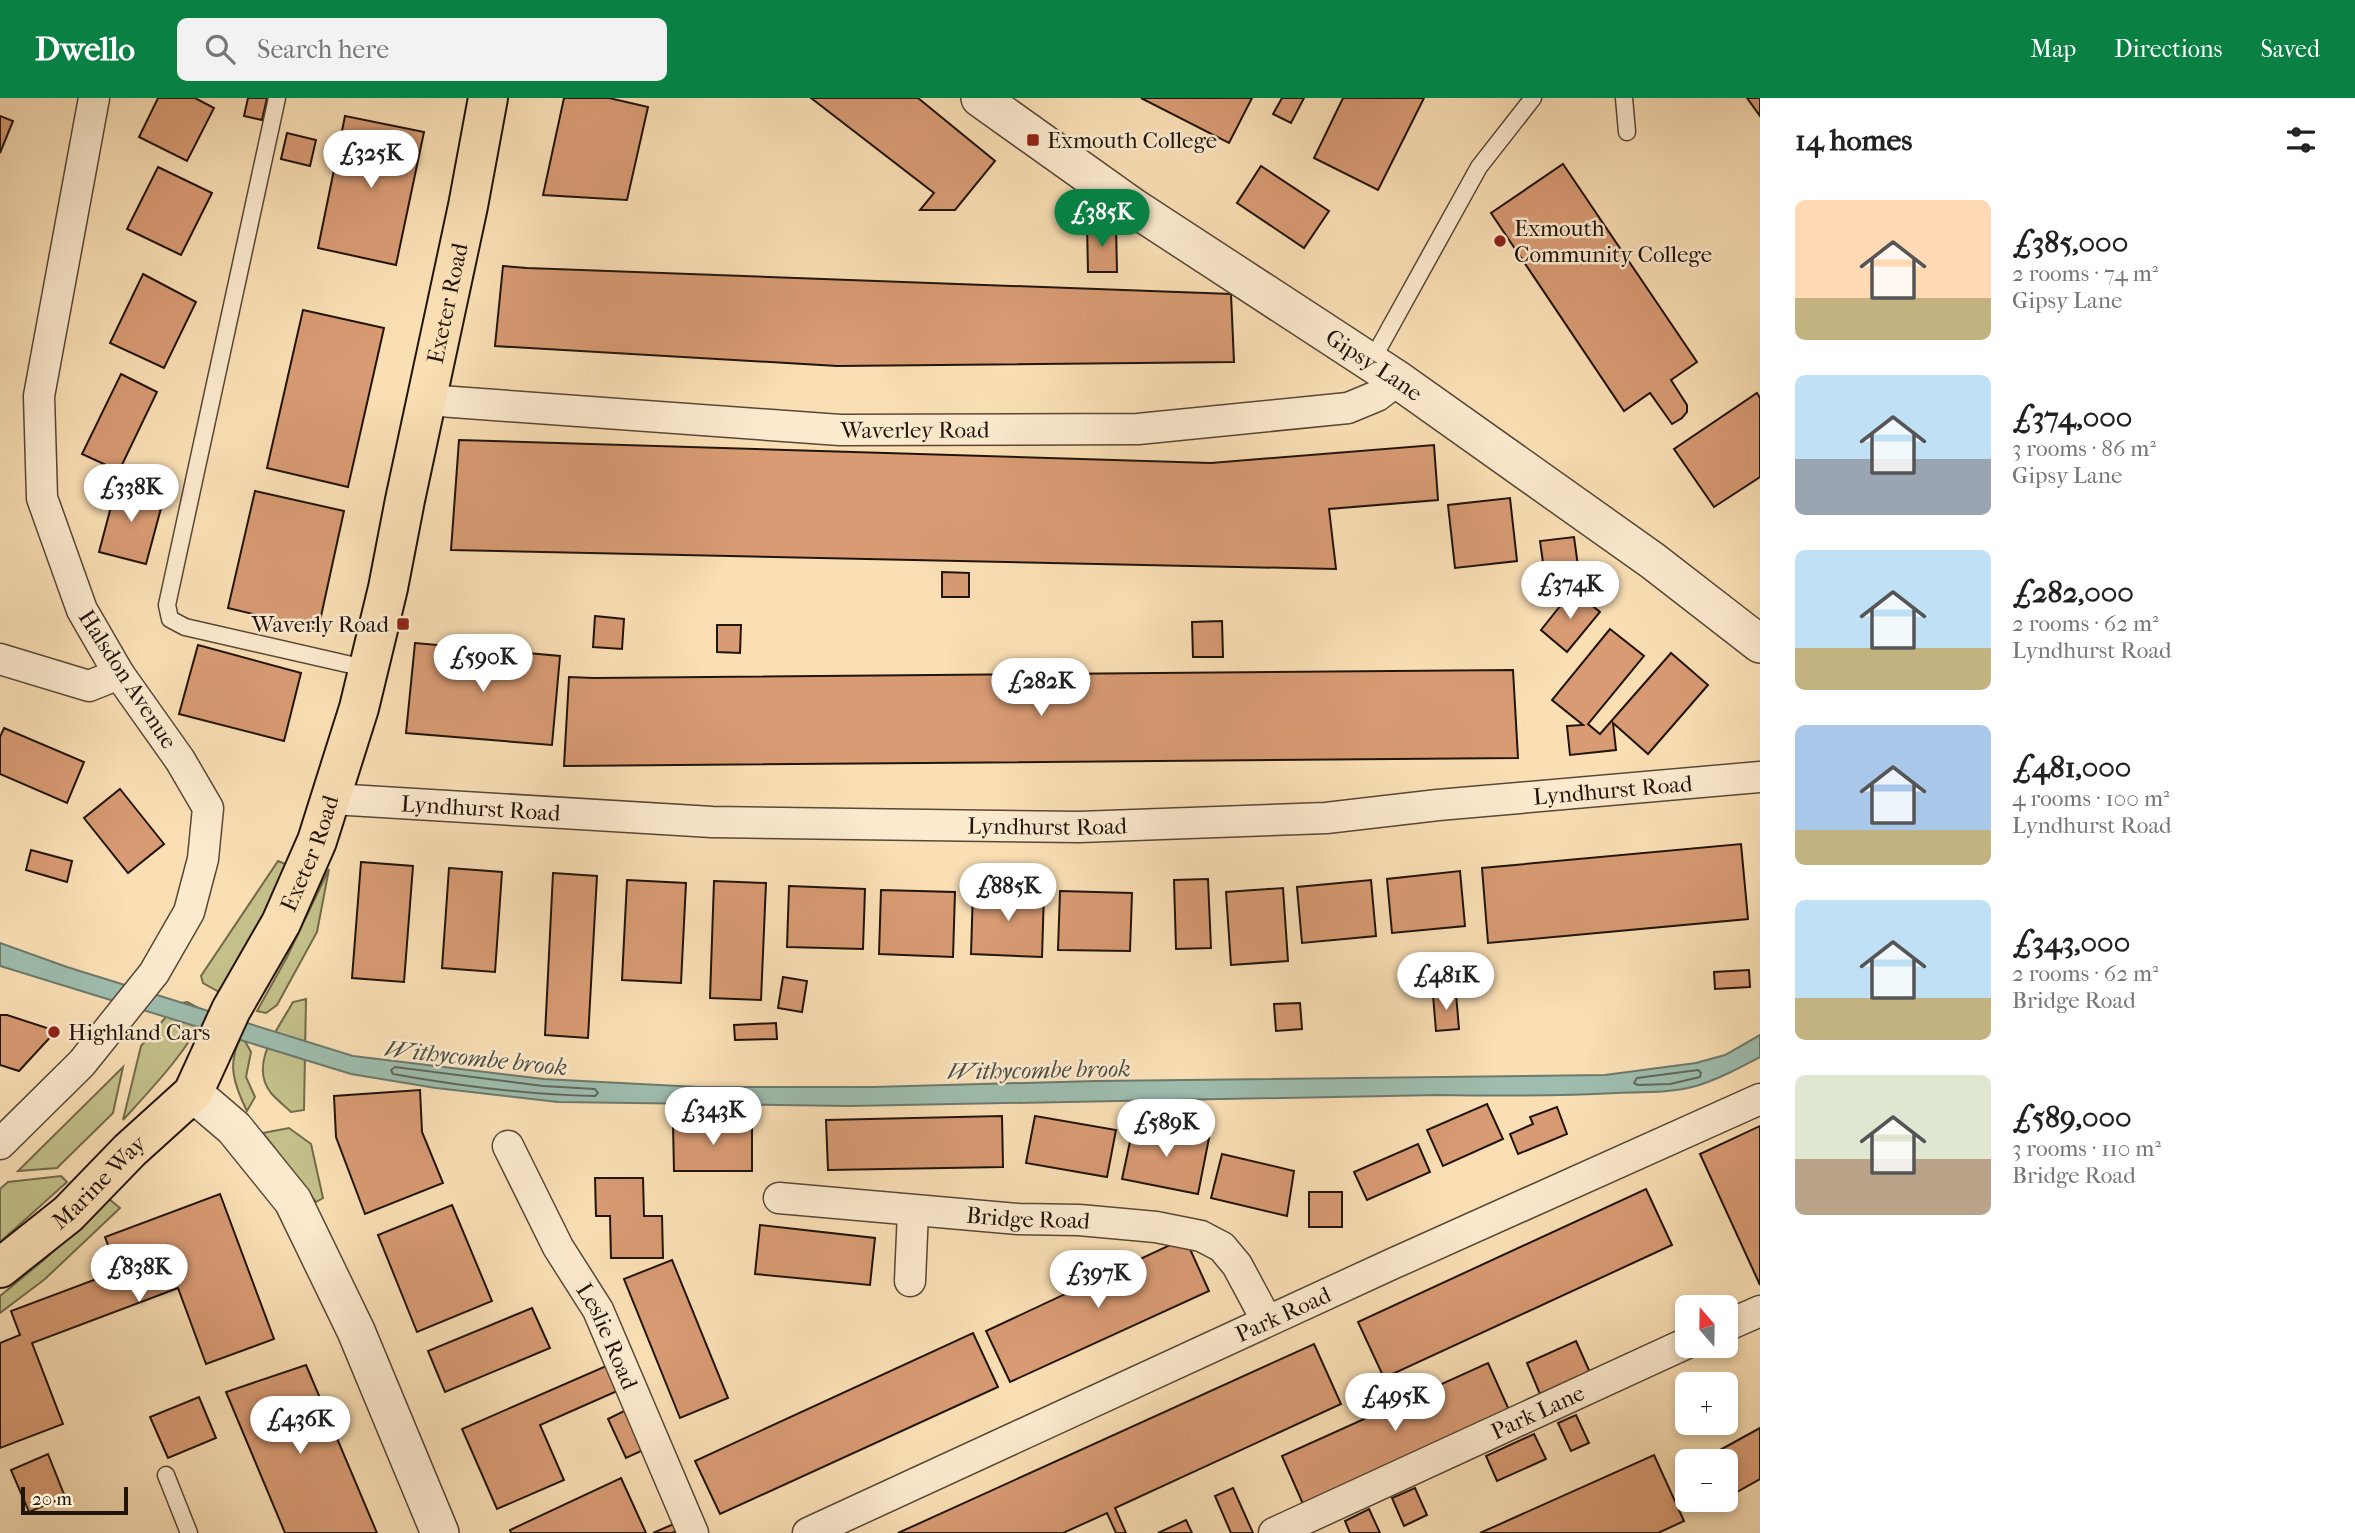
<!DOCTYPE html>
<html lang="en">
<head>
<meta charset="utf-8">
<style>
  :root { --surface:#fff; --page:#f2f2f2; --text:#222; --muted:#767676; --accent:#0b8043 }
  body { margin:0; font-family:"IM FELL French Canon",serif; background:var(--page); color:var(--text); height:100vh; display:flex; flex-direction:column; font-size:26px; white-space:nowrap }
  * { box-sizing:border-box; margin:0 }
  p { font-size:23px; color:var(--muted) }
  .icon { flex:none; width:38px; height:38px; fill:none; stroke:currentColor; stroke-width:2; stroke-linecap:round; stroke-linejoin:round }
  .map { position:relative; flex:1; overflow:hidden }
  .side { display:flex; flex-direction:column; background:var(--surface); width:595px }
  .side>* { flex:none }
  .needle { width:46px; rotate:340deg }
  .fabs { position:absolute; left:1675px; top:1197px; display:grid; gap:14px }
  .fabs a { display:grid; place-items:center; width:63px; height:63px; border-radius:10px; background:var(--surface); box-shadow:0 4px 10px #0003; font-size:35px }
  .scale { position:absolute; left:21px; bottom:18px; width:107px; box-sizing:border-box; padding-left:7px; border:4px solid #21140b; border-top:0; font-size:19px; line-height:24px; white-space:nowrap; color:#21140b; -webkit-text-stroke:5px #fceacf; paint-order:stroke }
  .price { position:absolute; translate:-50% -60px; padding:0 16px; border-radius:24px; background:#fff; color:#222; font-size:23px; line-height:46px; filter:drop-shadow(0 2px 4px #0008) }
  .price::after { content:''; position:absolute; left:50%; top:42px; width:21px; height:16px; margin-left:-10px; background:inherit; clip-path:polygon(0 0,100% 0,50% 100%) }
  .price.selected { background:var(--accent); color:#fff }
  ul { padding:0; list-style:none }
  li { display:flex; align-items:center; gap:21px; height:175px; padding:0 35px }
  li span { display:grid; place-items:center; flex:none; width:196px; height:140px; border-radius:10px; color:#555 }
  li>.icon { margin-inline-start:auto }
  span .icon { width:84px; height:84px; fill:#fffc; stroke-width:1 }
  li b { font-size:30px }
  h2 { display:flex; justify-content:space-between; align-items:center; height:84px; padding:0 35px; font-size:30px }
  header { display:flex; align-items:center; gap:42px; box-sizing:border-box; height:98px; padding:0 35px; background:var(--accent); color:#fff }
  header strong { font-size:33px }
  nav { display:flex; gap:38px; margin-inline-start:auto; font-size:24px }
  .search { width:490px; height:63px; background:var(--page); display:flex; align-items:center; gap:18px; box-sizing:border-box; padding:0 24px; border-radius:10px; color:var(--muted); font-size:26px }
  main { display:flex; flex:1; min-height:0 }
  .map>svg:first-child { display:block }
  .green { fill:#c3c08a; stroke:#726a4a; stroke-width:2 }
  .water { fill:#9ebdae; stroke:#6c796d; stroke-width:2 }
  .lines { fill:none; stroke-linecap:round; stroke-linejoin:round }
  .shore { stroke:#60685c; stroke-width:2 }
  .building { fill:#d89b74; stroke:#21140b; stroke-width:2 }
  .service-casing { stroke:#574736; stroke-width:19 }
  .minor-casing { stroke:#574736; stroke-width:33 }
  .tertiary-casing { stroke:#574736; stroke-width:40 }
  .trunk-casing { stroke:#21140b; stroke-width:42 }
  .service { stroke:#fceacf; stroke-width:16 }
  .minor { stroke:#fceacf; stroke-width:30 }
  .tertiary { stroke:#fceacf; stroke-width:37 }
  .trunk { stroke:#fadfb5; stroke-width:38 }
  .poi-dot { fill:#8f2418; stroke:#fceacf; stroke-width:2.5 }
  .labels { text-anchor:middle; stroke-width:5; stroke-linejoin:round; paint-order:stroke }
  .poi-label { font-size:23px; fill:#21140b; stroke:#fceacf; text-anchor:start }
  .street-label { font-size:23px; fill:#21140b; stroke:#fceacf }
  .water-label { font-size:24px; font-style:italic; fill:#4d4f44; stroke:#fceacf }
</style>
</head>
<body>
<header>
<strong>Dwello</strong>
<div class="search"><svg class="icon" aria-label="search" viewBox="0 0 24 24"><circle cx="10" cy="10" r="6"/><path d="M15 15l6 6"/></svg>Search here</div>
<nav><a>Map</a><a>Directions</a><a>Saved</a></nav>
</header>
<main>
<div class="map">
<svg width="1760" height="1435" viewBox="0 0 1760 1435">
  <rect width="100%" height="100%" fill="#fadfb5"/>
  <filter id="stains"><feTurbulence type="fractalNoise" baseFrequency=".00286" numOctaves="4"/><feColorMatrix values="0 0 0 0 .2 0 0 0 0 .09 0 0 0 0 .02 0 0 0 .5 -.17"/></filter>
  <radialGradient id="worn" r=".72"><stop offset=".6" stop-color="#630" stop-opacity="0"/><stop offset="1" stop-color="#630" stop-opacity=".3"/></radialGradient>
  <g class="green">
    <path d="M278 763 288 767 272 803 219 894 203 885 201 878Z"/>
    <path d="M329 771 317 834 277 907 266 915 257 913 287 859Z"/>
    <path d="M306 901 304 1012 291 1014C285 1008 277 1002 271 995 248 966 279 930 293 904Z"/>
    <path d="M187 904 206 914C187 954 153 989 123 1022L141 948 177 906Z"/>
    <path d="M242 938 251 954 246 979 255 999 247 1013C234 987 226 964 242 938Z"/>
    <path d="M123 969 113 1015 57 1070 18 1073Z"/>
    <path d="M289 1030 311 1046 323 1100 316 1104 263 1035Z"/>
    <path d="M61 1078 67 1084 0 1144V1091L8 1084Z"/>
    <path d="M109 1101 120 1110 45 1181 0 1215V1198L45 1161Z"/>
  </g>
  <path class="water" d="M0 845 67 869 353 958 544 981 698 989H873L1097 983 1605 977 1696 965 1725 957 1760 937V959C1739 970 1719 981 1696 988 1671 995 1643 994 1616 995 1557 998 1498 998 1438 997L849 1008 558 1004 436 990 351 976 0 868Z"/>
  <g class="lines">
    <g class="shore">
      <path d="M395 969 543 988 595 991 598 995 595 998C528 997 460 988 393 976L391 972Z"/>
      <path d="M1698 972 1701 975 1700 979 1670 986 1638 987 1634 985 1637 980Z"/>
    </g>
  </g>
  <g class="building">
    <path d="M158 0H195L214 10 187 63 139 39Z"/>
    <path d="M248 0H267L262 22 244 18Z"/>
    <path d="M564 0H609L648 9 627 102 543 97Z"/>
    <path d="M811 0H918L995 63 955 112H920L934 95Z"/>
    <path d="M1141 0H1252L1229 45Z"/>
    <path d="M1282 0H1304L1291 25 1273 16Z"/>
    <path d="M1343 0H1424L1378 92 1314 60Z"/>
    <path d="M1747 0H1760V18Z"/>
    <path d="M0 18 13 23 0 55Z"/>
    <path d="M345 18 424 34 396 167 318 150Z"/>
    <path d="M287 35 316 42 310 68 281 61Z"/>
    <path d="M1563 66 1697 264 1671 282 1687 307V314L1682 320 1672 326 1650 295 1624 313 1491 115Z"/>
    <path d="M1261 68 1329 113 1304 150 1237 105Z"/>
    <path d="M158 69 212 95 181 157 127 131Z"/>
    <path d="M1087 127H1116L1117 174H1088Z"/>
    <path d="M503 168 527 170 1231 196 1234 264 837 268 495 248Z"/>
    <path d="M143 176 196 204 164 270 110 245Z"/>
    <path d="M303 212 384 230 348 389 267 370Z"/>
    <path d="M121 276 157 294 119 373 82 356Z"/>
    <path d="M1757 295 1760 300V379L1714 409 1674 351Z"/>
    <path d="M459 342 1211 365 1434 347 1438 402 1329 411 1336 471 451 452Z"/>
    <path d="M117 386 164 399 146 466 99 454Z"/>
    <path d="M255 393 344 413 318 532 228 510Z"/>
    <path d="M1510 400 1517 463 1455 470 1448 407Z"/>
    <path d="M1574 439 1578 468 1544 472 1540 443Z"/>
    <path d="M942 474 969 475V499H942Z"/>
    <path d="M1573 492 1600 514 1567 554 1541 532Z"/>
    <path d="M595 518 624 521 622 551 593 549Z"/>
    <path d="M1222 523 1223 559H1193L1192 524Z"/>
    <path d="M717 527H741L740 555 717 554Z"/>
    <path d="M1610 531 1644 558 1588 626 1600 636 1671 555 1708 587 1648 656 1613 625 1616 652 1570 657 1567 628 1583 627 1552 602Z"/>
    <path d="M415 545 560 558 552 647 406 635Z"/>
    <path d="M198 547 301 575 284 643 179 616Z"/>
    <path d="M1513 572 1518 660 564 668 569 579 594 580Z"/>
    <path d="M4 630 84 664 67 705 0 676V639Z"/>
    <path d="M120 691 164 746 128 775 84 720Z"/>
    <path d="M1741 746 1748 821 1488 845 1482 770Z"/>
    <path d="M31 752 72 763 67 784 26 772Z"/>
    <path d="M361 764 413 768 404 884 352 880Z"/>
    <path d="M449 770 502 774 495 874 442 870Z"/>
    <path d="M1460 773 1465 828 1392 835 1387 781Z"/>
    <path d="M553 775 597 778 588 940 545 937Z"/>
    <path d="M1208 781 1211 850 1176 851 1174 782Z"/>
    <path d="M627 782 686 785 681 885 622 882Z"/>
    <path d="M1371 782 1376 838 1302 845 1297 789Z"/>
    <path d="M714 783 766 785 761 902 710 900Z"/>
    <path d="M789 788 865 791 863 851 787 849Z"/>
    <path d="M1283 790 1288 863 1231 867 1226 794Z"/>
    <path d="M881 792 955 794 953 859 879 856Z"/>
    <path d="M973 792 1044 794 1042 859 971 856Z"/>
    <path d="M1060 793 1132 795 1130 853 1058 852Z"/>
    <path d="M1749 872 1750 889 1715 891 1714 874Z"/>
    <path d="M783 879 807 883 802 914 778 910Z"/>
    <path d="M1456 896 1459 931 1436 933 1433 897Z"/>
    <path d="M1300 905 1302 931 1276 933 1274 906Z"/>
    <path d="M0 917H7L56 933 19 973 0 967Z"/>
    <path d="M776 925 777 941 735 942 734 927Z"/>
    <path d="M420 992 422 1034 443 1085 365 1116 336 1039 334 998Z"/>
    <path d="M1487 1006 1503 1041 1443 1068 1427 1032Z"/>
    <path d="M1557 1009 1567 1036 1518 1056 1510 1036 1533 1026 1530 1019Z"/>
    <path d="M1002 1018 1003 1069 828 1072 826 1022Z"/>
    <path d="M1035 1018 1116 1032 1107 1079 1026 1065Z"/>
    <path d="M752 1025V1073H674L673 1026Z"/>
    <path d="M1134 1025 1209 1040 1198 1096 1122 1081Z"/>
    <path d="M1760 1028V1187L1700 1056Z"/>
    <path d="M1418 1046 1430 1074 1367 1102 1354 1074Z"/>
    <path d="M1222 1056 1294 1073 1287 1118 1211 1100Z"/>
    <path d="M595 1080H643L644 1118H662L663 1160H611L610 1118H596Z"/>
    <path d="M1646 1091 1672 1147 1384 1280 1358 1224Z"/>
    <rect x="1309" y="1094" width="33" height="35"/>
    <path d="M220 1096 274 1241 206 1266 178 1190 32 1245 63 1326 0 1350V1245L20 1237 11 1213 118 1173 105 1139Z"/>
    <path d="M452 1107 492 1203 417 1234 378 1137Z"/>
    <path d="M760 1127 875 1140 870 1187 755 1176Z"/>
    <path d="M1185 1140 1209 1193 1010 1284 986 1233Z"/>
    <path d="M672 1162 728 1300 680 1320 624 1181Z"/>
    <path d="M532 1210 550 1250 445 1294 428 1253Z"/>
    <path d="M973 1235 998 1289 720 1416 695 1363Z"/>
    <path d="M1576 1243 1592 1279 1542 1301 1527 1265Z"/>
    <path d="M1314 1246 1341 1306 1115 1410 1126 1435H1116L1107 1415 1063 1435H898Z"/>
    <path d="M613 1265 624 1290 540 1327 564 1382 497 1411 462 1331Z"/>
    <path d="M1488 1265 1509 1312 1303 1406 1282 1358Z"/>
    <path d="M306 1267 377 1435H285L226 1294Z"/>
    <path d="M199 1299 216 1340 168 1360 150 1319Z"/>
    <path d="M632 1309 650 1349 626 1360 608 1321Z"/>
    <path d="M1576 1317 1589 1345 1571 1353 1558 1325Z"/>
    <path d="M1760 1330V1381L1726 1400V1363H1700Z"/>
    <path d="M1534 1336 1546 1361 1497 1383 1486 1358Z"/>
    <path d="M48 1356 65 1399 29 1414 11 1372Z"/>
    <path d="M1654 1357 1684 1423 1658 1435H1480Z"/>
    <path d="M621 1380 646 1435H511L510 1432Z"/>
    <path d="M1233 1390 1253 1435H1231L1215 1398Z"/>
    <path d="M1415 1390 1427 1417 1404 1428 1392 1400Z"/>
    <path d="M1694 1402H1722L1701 1413Z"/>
    <path d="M1369 1411 1380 1435H1350L1345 1423Z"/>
    <path d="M1186 1422 1192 1435H1158Z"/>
    <path d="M676 1425 679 1432 672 1435H653Z"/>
  </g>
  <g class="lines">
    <defs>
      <g id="service">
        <path d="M277 0 167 507 170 521 185 529 369 571"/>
        <path d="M1624 0 1627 34"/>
        <path d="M1371 264 1479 69 1533 0"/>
        <path d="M166 1377 189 1435"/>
      </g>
      <g id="minor">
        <path id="s1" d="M426 302 840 332 1138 331 1348 310 1377 298 1398 282"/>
        <path d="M0 561 89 588 119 576"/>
        <path id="s2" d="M332 701 712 724 1079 729 1326 720 1438 707 1760 679"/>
        <path d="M0 1046 82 965 154 875 189 814 203 761 208 710 180 662 119 576 82 512 42 400 39 298 94 0"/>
        <path id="s3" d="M508 1048 558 1149 598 1212 693 1435"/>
        <path id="s4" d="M779 1100 1018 1121 1079 1122 1156 1129 1201 1138 1222 1149 1237 1167 1267 1223"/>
        <path d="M910 1183 913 1113"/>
        <path d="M1726 1228 1760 1213"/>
        <path id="s5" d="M808 1435 1392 1166 1760 1001"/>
        <path id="s6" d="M1274 1435 1687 1245"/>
      </g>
      <g id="tertiary">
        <path id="s7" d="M980 0 1133 109 1398 282 1653 463 1760 546"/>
        <path d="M193 995 234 1030 293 1103 356 1233 440 1435"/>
      </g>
      <g id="trunk">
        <path id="s8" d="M0 1170 68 1116 130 1052 193 995 231 912 281 825 317 743 359 610 388 490 405 402 468 108 488 0"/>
      </g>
    </defs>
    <use href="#service" class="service-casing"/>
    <use href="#minor" class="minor-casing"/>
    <use href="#tertiary" class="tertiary-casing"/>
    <use href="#trunk" class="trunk-casing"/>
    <use href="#service" class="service"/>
    <use href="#minor" class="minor"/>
    <use href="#tertiary" class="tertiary"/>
    <use href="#trunk" class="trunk"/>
  </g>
  <g class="poi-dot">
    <rect x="1026" y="35" width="14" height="14" rx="3.5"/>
    <circle cx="1500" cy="143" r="7"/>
    <rect x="396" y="519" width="14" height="14" rx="3.5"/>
    <circle cx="54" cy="934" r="7"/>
  </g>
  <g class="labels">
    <g class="poi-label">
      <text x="1047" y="50">Exmouth College</text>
      <text x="1514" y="138">Exmouth<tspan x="1514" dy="26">Community College</tspan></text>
      <text x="389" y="534" text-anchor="end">Waverly Road</text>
      <text x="68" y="942">Highland Cars</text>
    </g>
    <g class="street-label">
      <text dy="8" stroke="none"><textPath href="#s8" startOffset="1096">Exeter Road</textPath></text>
      <text dy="8" stroke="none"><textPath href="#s7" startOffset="476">Gipsy Lane</textPath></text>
      <text dy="8" stroke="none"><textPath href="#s1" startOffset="490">Waverley Road</textPath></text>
      <text transform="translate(128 581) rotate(57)" y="8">Halsdon Avenue</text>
      <text dy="8" stroke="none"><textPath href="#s2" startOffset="1283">Lyndhurst Road</textPath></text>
      <text dy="8" stroke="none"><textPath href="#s2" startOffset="149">Lyndhurst Road</textPath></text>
      <text dy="8" stroke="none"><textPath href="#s2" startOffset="716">Lyndhurst Road</textPath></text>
      <text dy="8" stroke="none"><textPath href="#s8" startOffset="528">Exeter Road</textPath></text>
      <text dy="8" stroke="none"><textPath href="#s8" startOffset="131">Marine Way</textPath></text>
      <text dy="8" stroke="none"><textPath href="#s4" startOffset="250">Bridge Road</textPath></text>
      <text dy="8" stroke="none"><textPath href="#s5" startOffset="523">Park Road</textPath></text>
      <text dy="8" stroke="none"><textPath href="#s3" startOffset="215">Leslie Road</textPath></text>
      <text dy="8" stroke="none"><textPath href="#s6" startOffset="290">Park Lane</textPath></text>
    </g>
    <g class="water-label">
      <text transform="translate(476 960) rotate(6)" y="8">Withycombe brook</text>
      <text transform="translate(1039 972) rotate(-1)" y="8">Withycombe brook</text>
    </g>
  </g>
  <rect width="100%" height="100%" filter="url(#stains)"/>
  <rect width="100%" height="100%" fill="url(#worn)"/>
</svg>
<div class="fabs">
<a><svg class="needle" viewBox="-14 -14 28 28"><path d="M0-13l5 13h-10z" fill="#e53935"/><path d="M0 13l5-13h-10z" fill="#767676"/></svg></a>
<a>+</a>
<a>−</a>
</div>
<div class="scale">20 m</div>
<b class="price" style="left:371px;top:92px">£325K</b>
<b class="price selected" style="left:1102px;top:151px">£385K</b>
<b class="price" style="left:131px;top:426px">£338K</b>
<b class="price" style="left:1570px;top:523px">£374K</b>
<b class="price" style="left:483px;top:596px">£590K</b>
<b class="price" style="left:1041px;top:620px">£282K</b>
<b class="price" style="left:1008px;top:825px">£885K</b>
<b class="price" style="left:1446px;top:914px">£481K</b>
<b class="price" style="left:713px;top:1049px">£343K</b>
<b class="price" style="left:1166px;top:1061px">£589K</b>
<b class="price" style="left:139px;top:1206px">£838K</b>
<b class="price" style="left:1098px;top:1212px">£397K</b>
<b class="price" style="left:1395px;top:1335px">£495K</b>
<b class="price" style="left:300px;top:1358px">£436K</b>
</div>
<section class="side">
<h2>14 homes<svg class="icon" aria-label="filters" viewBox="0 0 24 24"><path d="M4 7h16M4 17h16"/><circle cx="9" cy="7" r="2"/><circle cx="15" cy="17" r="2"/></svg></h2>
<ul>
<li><span style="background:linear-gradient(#ffd9b3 70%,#c2b280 0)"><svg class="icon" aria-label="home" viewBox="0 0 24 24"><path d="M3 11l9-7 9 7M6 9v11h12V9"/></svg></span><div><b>£385,000</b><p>2 rooms · 74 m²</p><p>Gipsy Lane</p></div></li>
<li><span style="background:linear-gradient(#bfe0f5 60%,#9aa5b1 0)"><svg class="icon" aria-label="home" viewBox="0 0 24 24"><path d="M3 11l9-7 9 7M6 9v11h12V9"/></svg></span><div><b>£374,000</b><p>3 rooms · 86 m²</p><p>Gipsy Lane</p></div></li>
<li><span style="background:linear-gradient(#bfe0f5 70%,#c2b280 0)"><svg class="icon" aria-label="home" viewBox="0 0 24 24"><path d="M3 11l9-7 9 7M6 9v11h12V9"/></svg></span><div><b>£282,000</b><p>2 rooms · 62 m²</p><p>Lyndhurst Road</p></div></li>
<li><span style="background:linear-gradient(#a9c7e8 75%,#c2b280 0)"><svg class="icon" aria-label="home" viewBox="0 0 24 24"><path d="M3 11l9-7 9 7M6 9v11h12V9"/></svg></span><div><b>£481,000</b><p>4 rooms · 100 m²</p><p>Lyndhurst Road</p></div></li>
<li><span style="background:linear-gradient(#bfe0f5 70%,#c2b280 0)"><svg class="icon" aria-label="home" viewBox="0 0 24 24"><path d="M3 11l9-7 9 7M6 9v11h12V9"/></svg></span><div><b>£343,000</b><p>2 rooms · 62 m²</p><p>Bridge Road</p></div></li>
<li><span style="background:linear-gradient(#dfe7d0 60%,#b9a48a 0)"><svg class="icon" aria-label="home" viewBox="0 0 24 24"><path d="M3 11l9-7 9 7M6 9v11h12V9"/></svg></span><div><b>£589,000</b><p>3 rooms · 110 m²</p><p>Bridge Road</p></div></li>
</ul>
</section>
</main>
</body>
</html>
